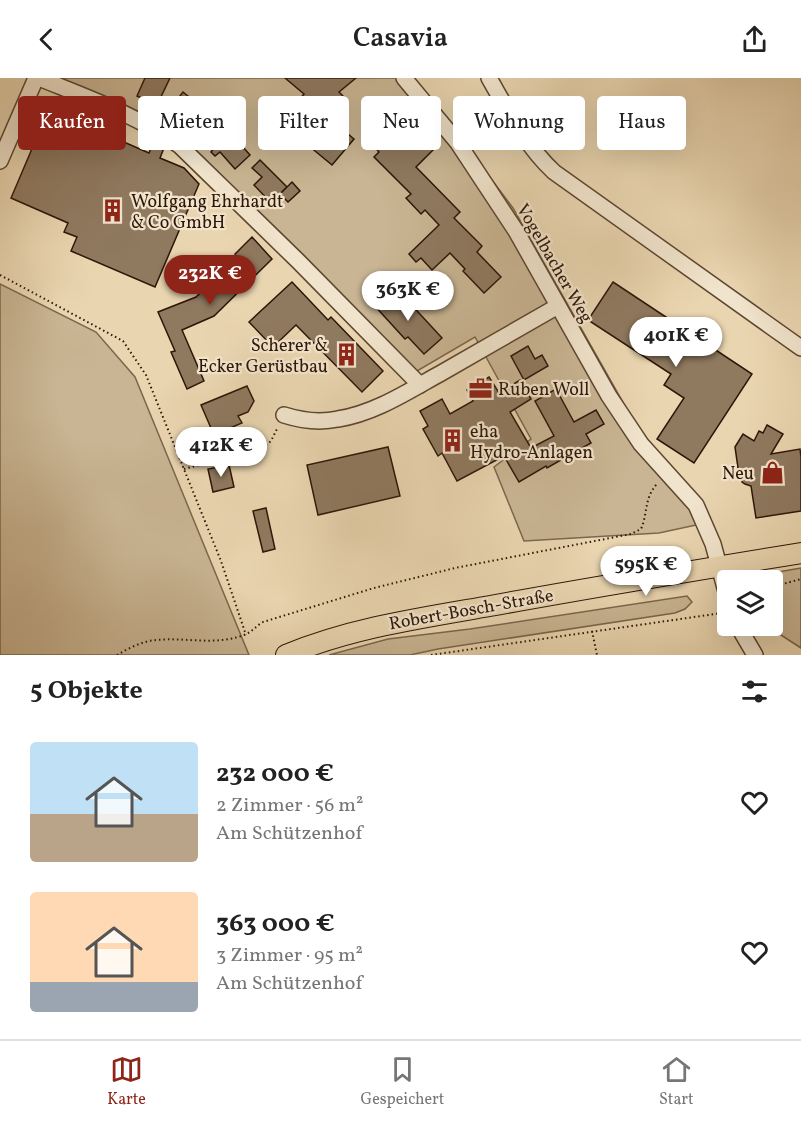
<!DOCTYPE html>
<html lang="de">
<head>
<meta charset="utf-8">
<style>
  :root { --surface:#fff; --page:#f6f6f6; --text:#222; --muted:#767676; --line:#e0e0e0; --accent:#8f2418 }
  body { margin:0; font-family:Vollkorn,serif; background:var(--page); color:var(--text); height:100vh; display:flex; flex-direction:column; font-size:22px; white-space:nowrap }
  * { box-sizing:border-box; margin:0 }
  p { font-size:20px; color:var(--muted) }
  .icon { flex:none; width:33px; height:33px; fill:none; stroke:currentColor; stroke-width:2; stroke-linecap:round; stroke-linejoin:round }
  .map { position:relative; height:577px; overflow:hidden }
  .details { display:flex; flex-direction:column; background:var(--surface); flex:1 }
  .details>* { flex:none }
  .top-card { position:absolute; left:18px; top:18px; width:765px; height:54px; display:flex; gap:12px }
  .buttons { position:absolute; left:717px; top:492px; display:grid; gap:12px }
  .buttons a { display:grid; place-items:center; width:66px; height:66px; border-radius:6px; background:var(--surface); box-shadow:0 6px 24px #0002; font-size:30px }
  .price { position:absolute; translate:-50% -51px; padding:0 14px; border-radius:21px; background:#fff; color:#222; font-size:20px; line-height:39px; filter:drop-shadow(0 2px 3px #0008) }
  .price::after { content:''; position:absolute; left:50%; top:36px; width:18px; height:14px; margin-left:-9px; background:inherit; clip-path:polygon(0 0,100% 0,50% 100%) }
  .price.current { background:var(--accent); color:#fff }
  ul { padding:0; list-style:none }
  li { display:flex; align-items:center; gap:18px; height:150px; padding:0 30px }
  li span { display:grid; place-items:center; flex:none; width:168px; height:120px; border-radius:6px; color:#555 }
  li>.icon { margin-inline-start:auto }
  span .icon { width:72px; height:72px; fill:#fffc; stroke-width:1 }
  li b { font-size:26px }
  h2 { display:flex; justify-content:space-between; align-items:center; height:72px; padding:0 30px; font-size:26px }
  .tag { padding:0 21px; border-radius:6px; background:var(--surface); box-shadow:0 6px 24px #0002; font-size:21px; line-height:54px }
  .tag.current { background:var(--accent); color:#fff }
  header { display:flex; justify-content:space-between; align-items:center; height:78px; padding:0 30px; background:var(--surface); font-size:27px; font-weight:600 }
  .tab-bar { display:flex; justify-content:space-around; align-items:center; height:84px; border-top:2px solid var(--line); background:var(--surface); font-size:16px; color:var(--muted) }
  .tab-bar a { display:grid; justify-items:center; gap:3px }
  .tab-bar .current { color:var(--accent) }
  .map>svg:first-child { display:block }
  .green { fill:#c9b593; stroke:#7c664d; stroke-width:1.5 }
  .building { fill:#8f795f; stroke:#2e1607; stroke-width:1.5 }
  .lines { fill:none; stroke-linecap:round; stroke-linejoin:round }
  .minor-casing { stroke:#5d4631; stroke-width:18 }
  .major-casing { stroke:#2e1607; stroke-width:22 }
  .path { stroke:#2e1607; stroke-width:2; stroke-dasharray:1.5 3; stroke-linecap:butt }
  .minor { stroke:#f1e4cc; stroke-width:15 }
  .major { stroke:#e9d5b0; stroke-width:20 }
  .labels { text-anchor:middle; stroke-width:4.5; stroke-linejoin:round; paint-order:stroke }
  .poi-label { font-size:18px; fill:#2e1607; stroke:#f1e4cc; text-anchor:start }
  .street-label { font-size:18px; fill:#2e1607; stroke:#f1e4cc }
</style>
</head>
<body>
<header><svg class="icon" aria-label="back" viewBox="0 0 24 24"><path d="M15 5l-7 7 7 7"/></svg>Casavia<svg class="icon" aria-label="share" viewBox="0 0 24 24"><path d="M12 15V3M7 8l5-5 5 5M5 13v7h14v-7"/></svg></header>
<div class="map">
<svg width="801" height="577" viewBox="0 0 801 577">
  <rect width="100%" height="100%" fill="#e9d5b0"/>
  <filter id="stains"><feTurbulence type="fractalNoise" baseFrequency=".00333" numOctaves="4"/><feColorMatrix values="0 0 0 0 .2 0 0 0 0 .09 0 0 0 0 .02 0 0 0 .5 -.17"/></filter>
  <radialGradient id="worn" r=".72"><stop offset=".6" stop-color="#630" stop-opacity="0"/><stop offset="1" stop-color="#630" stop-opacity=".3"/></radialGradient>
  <g class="green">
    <path d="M53 0H410L462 62 513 130 645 363 710 444 659 455 524 463 494 389 531 361 475 259 417 293 180 58 125 28Z"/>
    <path d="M0 206 96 254 135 299 249 577H0Z"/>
    <path d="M801 490V570L767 548H772V502H738L737 501Z"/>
    <path d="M687 518 692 524 685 531 675 535 438 571 410 577H329L388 561 470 551Z"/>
  </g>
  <g class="building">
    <path d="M145 0H170L157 27 137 18Z"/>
    <path d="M285 0H356L339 14 344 19 328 39 354 61 332 87 280 44 304 16Z"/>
    <path d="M183 14 204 31 190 49 169 32Z"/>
    <path d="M62 37 149 75 153 66 164 70 160 80 184 90 199 106 155 209 71 173 77 159 64 154 68 145 11 120 40 52 53 57Z"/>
    <path d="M389 39 412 64 419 58 433 72 416 89 460 134 454 140 482 168 477 174 501 199 484 215 463 193 465 191 450 175 432 192 421 180 416 184 409 176 439 147 425 132 421 136 406 120 411 116 374 79 379 74 366 59Z"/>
    <path d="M232 47 239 56 235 60 250 77 235 91 220 74 215 78 211 74Z"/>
    <path d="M260 82 287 109 271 125 254 107 262 99 252 90Z"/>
    <path d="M292 104 300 113 288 124 280 116Z"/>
    <path d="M252 159 272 181 214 238 182 252 204 303 187 311 171 274 175 273 158 234 196 219 237 179 235 176Z"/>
    <path d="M292 204 328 242 331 239 383 293 362 314 296 247 273 269 249 244Z"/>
    <path d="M613 204 752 296 694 385 657 361 684 320 664 307 671 296 588 242Z"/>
    <path d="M386 214 393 221 396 217 404 225 407 222 442 260 424 276 408 259 405 261 373 226Z"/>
    <path d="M528 268 535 281 542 277 548 288 524 302 511 278Z"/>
    <path d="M489 299 499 315 520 302 531 321 510 334 531 370 554 358 535 323 556 311 574 344 596 332 604 346 586 356 591 365 547 390 546 388 519 404 504 378 457 403 442 375 438 378 423 351 428 348 420 333 442 321 450 336 473 323 467 312Z"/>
    <path d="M247 308 254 323 248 334 238 338 242 345 214 357 201 327Z"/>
    <path d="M767 347 783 356 771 376 800 371 801 379V433L756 440 751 408 745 406 742 404 741 398 742 393 738 390 735 369 743 356 754 363 759 353 763 355Z"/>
    <path d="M388 369 400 418 318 437 307 387Z"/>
    <path d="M229 387 234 409 213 414 208 391Z"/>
    <path d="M266 430 275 471 263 474 253 433Z"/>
  </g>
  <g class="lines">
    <defs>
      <g id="minor">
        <path d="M39 0C88 20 137 37 180 68L298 183 420 307"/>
        <path d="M404 0 458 65 516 153 609 318 641 366 696 427 713 466 728 521"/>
        <path d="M489 0C508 33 526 68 554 94L801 270"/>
        <path d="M0 83 36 0"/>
        <path d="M284 337C303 343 319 345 338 341 376 335 410 312 443 294 481 272 520 250 558 228"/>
        <path d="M738 548 755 577"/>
      </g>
      <path id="major" d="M286 577C351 550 421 540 490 528 593 509 697 492 801 475"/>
    </defs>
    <use href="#minor" class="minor-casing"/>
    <use href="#major" class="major-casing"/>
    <g class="path">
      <path d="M0 197 123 263 146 297 221 483 246 557"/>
      <path d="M184 391 262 370 271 363 278 349"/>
      <path d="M772 509 801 501"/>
      <path d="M592 553 597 577"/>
      <path d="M117 577C129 570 143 563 156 562 186 559 215 568 244 557 252 554 256 548 263 544L374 510 455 490 631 456 641 451C648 435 644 420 657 406"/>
      <path d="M431 577 722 535"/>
    </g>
    <use href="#minor" class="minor"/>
    <use href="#major" class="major"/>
  </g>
  <defs>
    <symbol id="building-bare" viewBox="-9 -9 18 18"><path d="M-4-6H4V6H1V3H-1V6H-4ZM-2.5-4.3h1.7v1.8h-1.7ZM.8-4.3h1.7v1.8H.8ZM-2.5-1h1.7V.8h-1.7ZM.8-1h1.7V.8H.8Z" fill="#8f2418" stroke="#f1e4cc" stroke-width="2.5" paint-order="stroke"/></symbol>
    <symbol id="office-bare" viewBox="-9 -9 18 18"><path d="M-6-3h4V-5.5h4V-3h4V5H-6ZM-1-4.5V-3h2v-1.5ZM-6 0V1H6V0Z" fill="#8f2418" stroke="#f1e4cc" stroke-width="2.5" paint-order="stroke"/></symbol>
    <symbol id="shop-bare" viewBox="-9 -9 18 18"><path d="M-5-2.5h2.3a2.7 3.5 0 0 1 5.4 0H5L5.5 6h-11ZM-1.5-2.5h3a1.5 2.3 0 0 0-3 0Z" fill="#8f2418" stroke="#f1e4cc" stroke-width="2.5" paint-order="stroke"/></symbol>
  </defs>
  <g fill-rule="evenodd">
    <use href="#building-bare" x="96" y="116" width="33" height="33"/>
    <use href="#building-bare" x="330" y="260" width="33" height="33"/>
    <use href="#office-bare" x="464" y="294" width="33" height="33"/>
    <use href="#building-bare" x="436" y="346" width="33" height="33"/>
    <use href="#shop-bare" x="756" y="378" width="33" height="33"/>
  </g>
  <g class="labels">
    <g class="poi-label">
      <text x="131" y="129">Wolfgang Ehrhardt<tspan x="131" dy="21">&amp; Co GmbH</tspan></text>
      <text x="328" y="273" text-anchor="end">Scherer &amp;<tspan x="328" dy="21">Ecker Gerüstbau</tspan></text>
      <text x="498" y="317">Ruben Woll</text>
      <text x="470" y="359">eha<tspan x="470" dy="21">Hydro-Anlagen</tspan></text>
      <text x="754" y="401" text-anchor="end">Neu</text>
    </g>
    <g class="street-label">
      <text transform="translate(555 185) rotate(60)" y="6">Vogelbacher Weg</text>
      <text transform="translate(471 531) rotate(-10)" y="6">Robert-Bosch-Straße</text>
    </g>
  </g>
  <rect width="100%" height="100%" filter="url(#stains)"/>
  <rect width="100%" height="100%" fill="url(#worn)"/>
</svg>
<div class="buttons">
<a><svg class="icon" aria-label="layers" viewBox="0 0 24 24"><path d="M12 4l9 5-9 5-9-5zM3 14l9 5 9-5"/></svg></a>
</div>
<b class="price current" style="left:210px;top:228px">232K €</b>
<b class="price" style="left:408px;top:244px">363K €</b>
<b class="price" style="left:676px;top:290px">401K €</b>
<b class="price" style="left:221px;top:400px">412K €</b>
<b class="price" style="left:646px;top:519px">595K €</b>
<div class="top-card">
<a class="tag current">Kaufen</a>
<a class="tag">Mieten</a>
<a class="tag">Filter</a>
<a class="tag">Neu</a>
<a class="tag">Wohnung</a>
<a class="tag">Haus</a>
</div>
</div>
<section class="details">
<h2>5 Objekte<svg class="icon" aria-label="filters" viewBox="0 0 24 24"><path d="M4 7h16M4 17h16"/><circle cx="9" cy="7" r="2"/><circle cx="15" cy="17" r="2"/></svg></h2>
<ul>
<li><span style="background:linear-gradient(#bfe0f5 60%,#b9a48a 0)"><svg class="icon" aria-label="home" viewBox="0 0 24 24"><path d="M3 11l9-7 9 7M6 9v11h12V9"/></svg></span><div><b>232 000 €</b><p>2 Zimmer · 56 m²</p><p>Am Schützenhof</p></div><svg class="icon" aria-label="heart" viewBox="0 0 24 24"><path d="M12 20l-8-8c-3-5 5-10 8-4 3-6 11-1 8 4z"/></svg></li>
<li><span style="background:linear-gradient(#ffd9b3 75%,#9aa5b1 0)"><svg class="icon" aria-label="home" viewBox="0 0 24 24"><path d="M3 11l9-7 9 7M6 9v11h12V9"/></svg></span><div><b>363 000 €</b><p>3 Zimmer · 95 m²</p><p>Am Schützenhof</p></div><svg class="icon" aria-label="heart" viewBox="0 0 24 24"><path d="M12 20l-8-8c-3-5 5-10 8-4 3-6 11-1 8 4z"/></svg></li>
</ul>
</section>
<nav class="tab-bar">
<a class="current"><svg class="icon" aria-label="map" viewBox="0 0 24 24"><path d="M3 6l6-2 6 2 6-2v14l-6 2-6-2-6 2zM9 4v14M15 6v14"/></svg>Karte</a>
<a><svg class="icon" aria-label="saved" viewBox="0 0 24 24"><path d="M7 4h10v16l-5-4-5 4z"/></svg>Gespeichert</a>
<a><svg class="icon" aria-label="home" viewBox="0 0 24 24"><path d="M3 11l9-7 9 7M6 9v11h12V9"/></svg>Start</a>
</nav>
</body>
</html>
